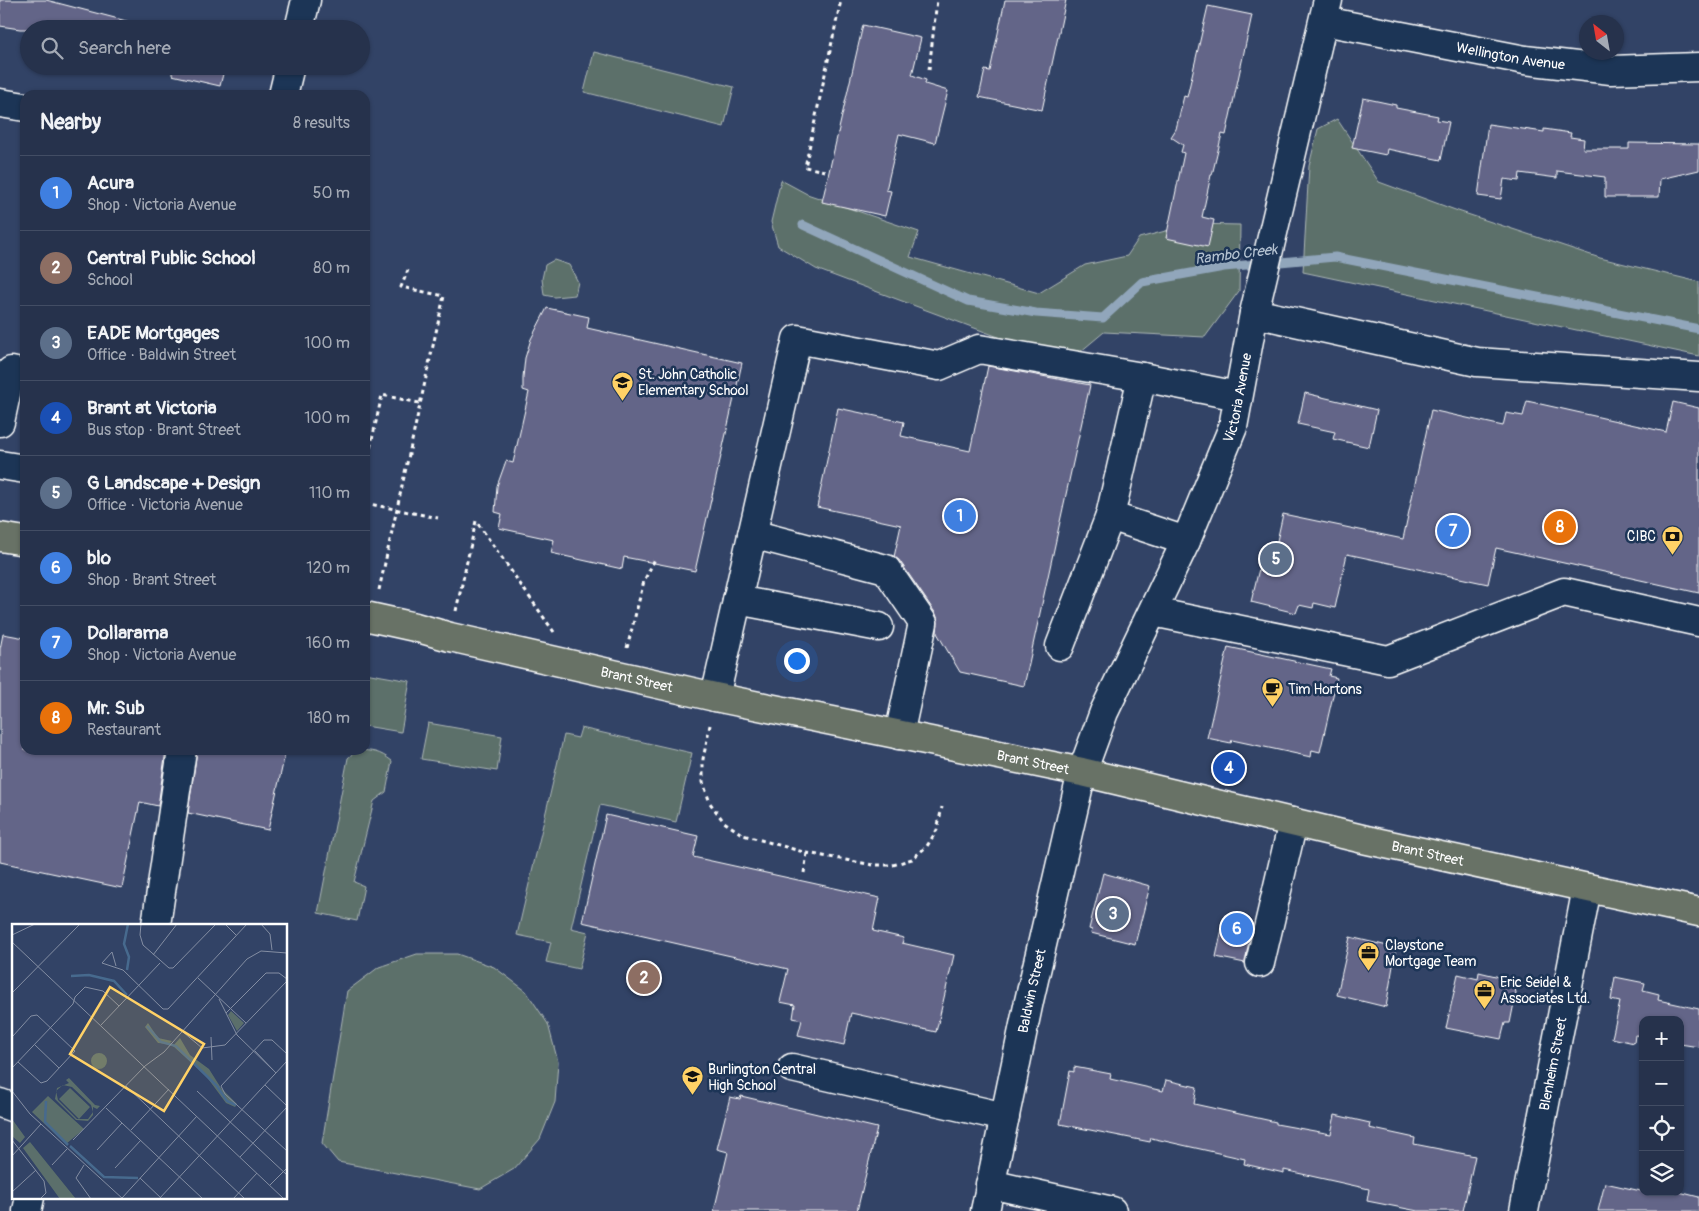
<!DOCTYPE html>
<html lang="en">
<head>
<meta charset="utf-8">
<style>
  :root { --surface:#26324c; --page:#2e3a53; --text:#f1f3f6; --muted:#a4aab5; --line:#424d64; --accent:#95b2f1 }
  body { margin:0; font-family:Pangolin,sans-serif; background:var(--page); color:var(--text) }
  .controls { position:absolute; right:15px; bottom:15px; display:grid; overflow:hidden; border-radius:10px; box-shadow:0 1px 4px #0004 }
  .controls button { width:45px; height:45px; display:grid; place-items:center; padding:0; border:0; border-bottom:1px solid var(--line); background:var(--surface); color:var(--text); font:25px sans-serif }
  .compass { position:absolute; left:1579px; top:15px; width:45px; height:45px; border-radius:50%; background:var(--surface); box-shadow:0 1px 4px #0004; rotate:329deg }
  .you { position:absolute; left:796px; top:660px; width:18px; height:18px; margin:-12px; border:4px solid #fff; border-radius:50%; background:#1a73e8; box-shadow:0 0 0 8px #1a73e833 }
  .badge { display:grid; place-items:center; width:32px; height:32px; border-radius:50%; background:var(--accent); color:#fff; font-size:16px; font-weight:700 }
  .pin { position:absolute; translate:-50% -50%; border:2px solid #fff; box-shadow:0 1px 5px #0006 }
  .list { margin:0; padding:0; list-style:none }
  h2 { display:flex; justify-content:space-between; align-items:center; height:65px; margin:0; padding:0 20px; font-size:21px }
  h2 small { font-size:16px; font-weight:400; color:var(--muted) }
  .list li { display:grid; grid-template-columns:32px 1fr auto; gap:15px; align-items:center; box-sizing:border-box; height:75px; padding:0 20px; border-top:1px solid var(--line) }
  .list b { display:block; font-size:19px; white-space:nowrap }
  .list p { margin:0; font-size:16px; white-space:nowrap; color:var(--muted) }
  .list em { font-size:16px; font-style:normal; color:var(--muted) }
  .icon { flex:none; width:28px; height:28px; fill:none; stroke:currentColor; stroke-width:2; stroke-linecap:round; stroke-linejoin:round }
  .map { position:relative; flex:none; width:1699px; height:1211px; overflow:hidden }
  .search { position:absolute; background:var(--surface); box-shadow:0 1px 4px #0004; left:20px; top:20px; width:350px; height:55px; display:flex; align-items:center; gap:12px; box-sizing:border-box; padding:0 18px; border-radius:28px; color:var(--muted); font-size:19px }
  .panel { position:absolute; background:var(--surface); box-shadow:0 1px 4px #0004; left:20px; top:90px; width:350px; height:665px; border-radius:15px }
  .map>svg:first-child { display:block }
  .green { fill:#5b6f6b; stroke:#adb7b5 }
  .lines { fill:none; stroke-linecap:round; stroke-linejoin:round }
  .stream { stroke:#91a6bb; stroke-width:9 }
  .building { fill:#646588; stroke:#fff }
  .minor-casing { stroke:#fff; stroke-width:31 }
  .major-casing { stroke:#fff; stroke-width:31 }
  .path { stroke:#fff; stroke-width:3; stroke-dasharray:4 4; stroke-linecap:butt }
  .minor { stroke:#1d3557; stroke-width:28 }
  .major { stroke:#687266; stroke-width:28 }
  .labels { text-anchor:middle; stroke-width:5; stroke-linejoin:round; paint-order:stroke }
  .street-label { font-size:14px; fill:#fff; stroke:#1d3557 }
  .poi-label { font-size:14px; fill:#fff; stroke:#1d3557; text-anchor:start }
  .water-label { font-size:15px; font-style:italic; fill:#b5c3d2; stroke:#1d3557 }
  .inset-river { fill:none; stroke:#476a8e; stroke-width:2.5 }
  .inset-road { fill:none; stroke:#848ea3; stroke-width:1 }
  .view { fill:#ffd166; fill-opacity:0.15; stroke:#ffd166; stroke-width:2.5 }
  .inset-edge { fill:none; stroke:#fff; stroke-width:2.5 }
</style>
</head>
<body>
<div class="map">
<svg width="1699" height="1211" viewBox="0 0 1699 1211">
  <rect width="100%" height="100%" fill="#324366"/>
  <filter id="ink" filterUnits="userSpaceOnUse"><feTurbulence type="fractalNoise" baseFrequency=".02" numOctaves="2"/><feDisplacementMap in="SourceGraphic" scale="10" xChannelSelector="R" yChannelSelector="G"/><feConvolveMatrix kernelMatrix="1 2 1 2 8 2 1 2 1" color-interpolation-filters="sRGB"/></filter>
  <g filter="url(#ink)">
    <path class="green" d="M594 52 734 87 724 127 584 92Z
      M1337 119 1379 182 1458 211 1600 258 1699 282V356L1303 272 1309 166 1318 129Z
      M781 180 807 194 919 232 910 257 1039 293 1085 265 1127 256 1139 238 1192 224 1240 225 1239 291 1205 337 1104 332 1074 357 1004 339 816 269 778 246 771 222Z
      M554 260 569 265 578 282 575 295 554 297 544 295 542 279 545 265Z
      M365 673 410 681 401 732 365 726Z
      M428 723 502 736 497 771 421 759Z
      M581 728 692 753 676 822 600 805 571 928 588 932 579 969 546 962 551 942 517 935 564 735 578 738Z
      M357 750C373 751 379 751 392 761L386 792 374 801 354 882 364 886 357 921 318 913 348 758Z
      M417 954H457L494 967 526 991 548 1024 558 1062 555 1102 540 1139 514 1169 480 1189 338 1162 322 1143 347 991 379 967Z"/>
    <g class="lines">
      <path class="stream" d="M803 225 968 301 1036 313 1103 318 1142 282 1224 267 1335 257 1699 329"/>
    </g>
    <path class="building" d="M0 0H46L157 29 158 26 170 29H20L0 26Z
      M1005 0H1066L1042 110 979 97 985 70 990 71Z
      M1208 6 1252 15 1226 135 1222 134 1212 175H1211L1202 217 1214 220 1208 247 1166 238 1184 153 1181 152 1183 145 1171 137 1176 129 1184 96 1187 97Z
      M863 25 921 38 912 75 926 80 925 84 948 91 935 143 899 134 886 190 891 191 885 216 822 202Z
      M156 66H225L220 86 172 75V70Z
      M1363 98 1396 105V108L1438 116 1437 120 1449 122 1441 160 1387 149 1386 155 1352 148Z
      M1488 124 1544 132V129L1571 133 1570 137 1584 139 1583 149H1629V143L1699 144V170L1660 179 1659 197H1605V177L1557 171V178L1520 173 1519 181 1504 179 1501 199 1478 196Z
      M547 308 589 317 587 328 742 363 695 571 624 557 622 569 551 553 554 540 499 528 502 514 495 512 497 486 506 461 513 463 529 392 523 390V377L525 358 531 339Z
      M988 366 1090 385 1024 686 960 672 937 633 938 620 936 614 899 560 894 557 901 525 817 507 838 408 904 422 901 436 970 451Z
      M1305 393 1377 410 1369 447 1333 439 1335 432 1298 424Z
      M1527 401 1666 432 1673 402 1699 408V593L1496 548 1488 584 1347 554 1335 608 1314 603 1313 608 1299 605 1296 613 1251 602 1264 548 1275 550 1283 514 1403 539 1431 410 1503 426 1506 413 1523 416Z
      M3 634 25 638V750H166L158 806 140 802 122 888 0 862V649Z
      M1228 647 1331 669 1329 676 1337 678 1320 752 1312 750 1311 757 1232 740 1231 743 1207 738Z
      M197 750H286L268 830 188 813Z
      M606 815 698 836 693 857 880 898 873 931 904 938 902 943 954 955 936 1032 851 1013 844 1045 798 1035 802 1020 793 1018 795 1005 780 1002 788 969 582 922Z
      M1103 873 1150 886 1135 944 1091 933 1092 930 1089 929Z
      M1225 915 1248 920 1245 934 1250 935 1245 963 1216 957Z
      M1350 937 1396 948 1386 1007 1337 995Z
      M1479 972 1508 979 1514 984 1516 993 1510 1023H1505L1501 1039 1446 1028 1458 974 1478 979Z
      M1615 977 1645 983 1643 990 1659 994 1658 1000 1699 1009V1047L1680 1044V1020H1643V1036L1635 1035 1634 1043 1612 1038 1620 1002 1611 1000Z
      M1074 1067 1111 1074 1110 1079 1163 1091 1166 1080 1197 1087 1194 1104 1276 1122V1124L1331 1134 1335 1115 1370 1123 1369 1128 1415 1138 1414 1144 1475 1156 1463 1211H1418L1367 1201 1369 1189 1284 1170V1173L1244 1164 1245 1159 1151 1138 1150 1142 1060 1124 1070 1071 1074 1072Z
      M741 1096 877 1128 857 1211H714L728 1152 717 1149 730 1097 740 1099Z
      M1605 1183 1641 1191 1642 1184 1643 1192H1679L1699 1197V1211H1598Z"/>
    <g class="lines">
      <defs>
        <g id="minor">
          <path id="s1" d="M1324 21 1525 60 1611 70 1699 67"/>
          <path d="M299 29 306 0"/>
          <path d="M283 95 290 66"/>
          <path d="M0 103 25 107"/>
          <path d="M1254 313 1477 362 1699 377"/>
          <path d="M0 422 11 371 25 374"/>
          <path d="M0 465 25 469"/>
          <path d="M1110 516 1186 541"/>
          <path d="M752 534 886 569 923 623 899 735"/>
          <path d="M737 600 879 627"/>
          <path d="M1153 612 1388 660 1564 592 1699 622"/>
          <path d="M1060 646 1110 516 1142 377"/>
          <path d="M715 697 797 339 939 366 979 349 1142 377 1238 396"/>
          <path d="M156 925 182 750"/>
          <path d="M1260 963 1293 822"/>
          <path d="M792 1068 1005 1117"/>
          <path d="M0 1103 14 1108"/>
          <path d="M990 1184 1112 1211"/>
          <path d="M27 1211 30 1197"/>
          <path id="s2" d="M985 1211 1029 1001 1082 772 1104 712 1186 541 1233 427 1254 313 1328 0"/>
          <path id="s3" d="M1524 1211 1587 888"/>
        </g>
        <g id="major">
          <path d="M0 537 25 541"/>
          <path id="s4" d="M365 616 415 627 450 637 715 697 1082 772 1367 840 1699 912"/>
        </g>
      </defs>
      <use href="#minor" class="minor-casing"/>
      <use href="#major" class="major-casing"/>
      <path class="path" d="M929 70 937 0
        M825 171 805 167 841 0
        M365 471 382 395 419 403
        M365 503 438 518
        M379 590 444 296 401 287 408 270
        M456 611 476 521 554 632
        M627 648 644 581 655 559
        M710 725 703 759V782L710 803 724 822 743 835 807 853 873 865H893L912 859 927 846 937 830 942 807
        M804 873 807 853"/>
      <use href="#minor" class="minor"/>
      <use href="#major" class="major"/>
    </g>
  </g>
  <defs>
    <symbol id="school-pin" viewBox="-11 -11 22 30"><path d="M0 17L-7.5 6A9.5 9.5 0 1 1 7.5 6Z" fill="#ffd166" stroke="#1d3557"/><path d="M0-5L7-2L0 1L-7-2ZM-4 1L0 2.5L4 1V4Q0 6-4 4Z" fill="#111"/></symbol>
    <symbol id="bank-pin" viewBox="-11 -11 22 30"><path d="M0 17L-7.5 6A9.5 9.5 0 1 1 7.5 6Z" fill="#ffd166" stroke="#1d3557"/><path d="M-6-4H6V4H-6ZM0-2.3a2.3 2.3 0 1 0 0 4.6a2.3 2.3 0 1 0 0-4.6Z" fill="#111"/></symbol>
    <symbol id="cafe-pin" viewBox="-11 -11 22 30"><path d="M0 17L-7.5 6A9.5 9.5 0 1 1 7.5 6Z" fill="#ffd166" stroke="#1d3557"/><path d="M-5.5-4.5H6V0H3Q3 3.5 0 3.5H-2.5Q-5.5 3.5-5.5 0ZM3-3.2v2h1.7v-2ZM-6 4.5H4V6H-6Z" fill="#111"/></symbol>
    <symbol id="office-pin" viewBox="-11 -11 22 30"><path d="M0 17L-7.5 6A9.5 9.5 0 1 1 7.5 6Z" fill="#ffd166" stroke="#1d3557"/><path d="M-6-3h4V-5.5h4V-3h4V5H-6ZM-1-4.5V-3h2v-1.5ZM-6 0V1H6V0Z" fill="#111"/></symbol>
  </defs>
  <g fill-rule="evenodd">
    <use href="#school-pin" x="610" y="370" width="25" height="34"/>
    <use href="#bank-pin" x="1660" y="524" width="25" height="34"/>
    <use href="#cafe-pin" x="1260" y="676" width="25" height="34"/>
    <use href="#office-pin" x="1356" y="940" width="25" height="34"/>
    <use href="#office-pin" x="1472" y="978" width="25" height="34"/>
    <use href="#school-pin" x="680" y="1064" width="25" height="34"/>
  </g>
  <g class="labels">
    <g class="street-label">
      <text dy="5" stroke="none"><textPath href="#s1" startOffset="190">Wellington Avenue</textPath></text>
      <text dy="5" stroke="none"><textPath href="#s2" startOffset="856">Victoria Avenue</textPath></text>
      <text dy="5" stroke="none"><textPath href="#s4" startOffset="279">Brant Street</textPath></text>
      <text dy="5" stroke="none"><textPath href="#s4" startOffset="684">Brant Street</textPath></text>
      <text dy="5" stroke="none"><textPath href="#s4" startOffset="1089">Brant Street</textPath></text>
      <text dy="5" stroke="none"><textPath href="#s2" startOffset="225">Baldwin Street</textPath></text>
      <text dy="5" stroke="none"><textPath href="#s3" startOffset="150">Blenheim Street</textPath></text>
    </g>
    <g class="poi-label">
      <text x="638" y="379">St. John Catholic<tspan x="638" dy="16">Elementary School</tspan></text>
      <text x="1656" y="541" text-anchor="end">CIBC</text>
      <text x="1288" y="694">Tim Hortons</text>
      <text x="1385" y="950">Claystone<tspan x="1385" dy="16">Mortgage Team</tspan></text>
      <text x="1500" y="987">Eric Seidel &amp;<tspan x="1500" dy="16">Associates Ltd.</tspan></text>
      <text x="708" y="1074">Burlington Central<tspan x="708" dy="16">High School</tspan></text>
    </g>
    <g class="water-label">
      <text transform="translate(1236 254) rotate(-7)" y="5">Rambo Creek</text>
    </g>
  </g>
  <g transform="translate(12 924)">
    <rect width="275" height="275" fill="#324366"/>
    <path d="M219 87 232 99 225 107 216 91ZM136 99 146 114 160 117 157 120 146 119 133 103ZM168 114 178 131 197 145 209 164 225 180 223 183 214 179 194 152 161 122ZM79 137a8 8 0 1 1 16 0a8 8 0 1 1-16 0ZM57 154 83 181 88 182 85 185 81 183V191L76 197 64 196 43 175 45 164 57 159 54 156ZM51 161 60 163 79 181 81 188 76 195H65L46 176 44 167ZM58 164 78 183 67 195 47 175ZM36 172 72 205 54 220 20 188ZM0 195 13 213 8 219 0 212ZM18 218 64 275H48L11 224Z" fill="#5b6f6b" fill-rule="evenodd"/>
    <path class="inset-river" d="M115 46 117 33 112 20 116 0M59 52 77 51 102 57 115 71M135 102 149 118 164 122 205 162 215 177 224 181M34 177 33 198 56 221M58 222 92 253 126 254"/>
    <path class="inset-road" d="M129 0 128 11 131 21 157 44H161L204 0M213 0 224 11M249 0 258 10 260 26M0 11 23 0M0 18 272 275M141 31 165 0M104 42 100 28 90 39 111 46 151 85H156L235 0M186 54 234 99M0 69 68 0M207 75 225 111 261 146M214 89 254 49H267L275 55M89 101 148 39M171 108 190 124 213 121 275 57M1 112 19 92 25 91 63 127 35 157 29 159 6 138M199 113 200 136M23 121 47 144M243 127 264 149M275 130 260 116H252L209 162 213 170 275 227M0 144 61 80 63 73 73 63 91 67 107 82M253 161 275 182M114 162 233 275M0 167 18 190 111 275M185 167 275 251M94 184 191 275M119 206 157 165M0 216 32 257 34 269 28 275M61 216 133 142 152 128 235 35 249 27 275 29M85 226 110 199M0 232 29 200M228 233 275 183M40 241 55 225M72 241 64 254 79 275M103 244 129 216M128 254 150 275M258 261 275 244M0 268 24 246M110 274 185 192M147 275 275 137M221 275 245 249"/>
    <path class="view" d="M98 63 192 120 152 187 58 130Z"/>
    <rect width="275" height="275" class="inset-edge"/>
  </g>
</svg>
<div class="controls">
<button>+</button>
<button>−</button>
<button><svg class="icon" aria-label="locate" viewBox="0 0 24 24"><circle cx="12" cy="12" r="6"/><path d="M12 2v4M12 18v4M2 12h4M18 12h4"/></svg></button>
<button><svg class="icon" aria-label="layers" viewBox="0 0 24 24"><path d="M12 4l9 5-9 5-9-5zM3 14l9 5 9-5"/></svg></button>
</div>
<svg class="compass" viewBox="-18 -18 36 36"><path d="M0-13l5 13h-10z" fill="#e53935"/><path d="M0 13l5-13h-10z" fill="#a4aab5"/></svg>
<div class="you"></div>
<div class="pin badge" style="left:960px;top:516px;background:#3f7fe0">1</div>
<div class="pin badge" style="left:644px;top:978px;background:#8d6e63">2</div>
<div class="pin badge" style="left:1113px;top:914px;background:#5c6f8a">3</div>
<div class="pin badge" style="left:1229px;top:768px;background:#1a4fb4">4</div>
<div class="pin badge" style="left:1276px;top:559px;background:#5c6f8a">5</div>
<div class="pin badge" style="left:1237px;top:929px;background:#3f7fe0">6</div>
<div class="pin badge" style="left:1453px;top:531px;background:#3f7fe0">7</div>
<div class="pin badge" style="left:1560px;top:527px;background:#e8710a">8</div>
<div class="search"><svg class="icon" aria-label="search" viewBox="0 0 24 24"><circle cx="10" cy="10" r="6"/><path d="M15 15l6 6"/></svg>Search here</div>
<section class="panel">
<h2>Nearby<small>8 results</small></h2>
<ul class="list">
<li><span class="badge" style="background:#3f7fe0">1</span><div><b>Acura</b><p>Shop · Victoria Avenue</p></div><em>50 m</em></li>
<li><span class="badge" style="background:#8d6e63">2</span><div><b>Central Public School</b><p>School</p></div><em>80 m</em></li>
<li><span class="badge" style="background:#5c6f8a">3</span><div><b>EADE Mortgages</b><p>Office · Baldwin Street</p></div><em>100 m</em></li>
<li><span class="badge" style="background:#1a4fb4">4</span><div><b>Brant at Victoria</b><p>Bus stop · Brant Street</p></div><em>100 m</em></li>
<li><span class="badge" style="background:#5c6f8a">5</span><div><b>G Landscape + Design</b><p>Office · Victoria Avenue</p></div><em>110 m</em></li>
<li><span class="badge" style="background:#3f7fe0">6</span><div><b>blo</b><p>Shop · Brant Street</p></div><em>120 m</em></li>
<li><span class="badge" style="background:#3f7fe0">7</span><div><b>Dollarama</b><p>Shop · Victoria Avenue</p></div><em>160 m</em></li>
<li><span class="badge" style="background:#e8710a">8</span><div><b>Mr. Sub</b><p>Restaurant</p></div><em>180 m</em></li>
</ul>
</section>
</div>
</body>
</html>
